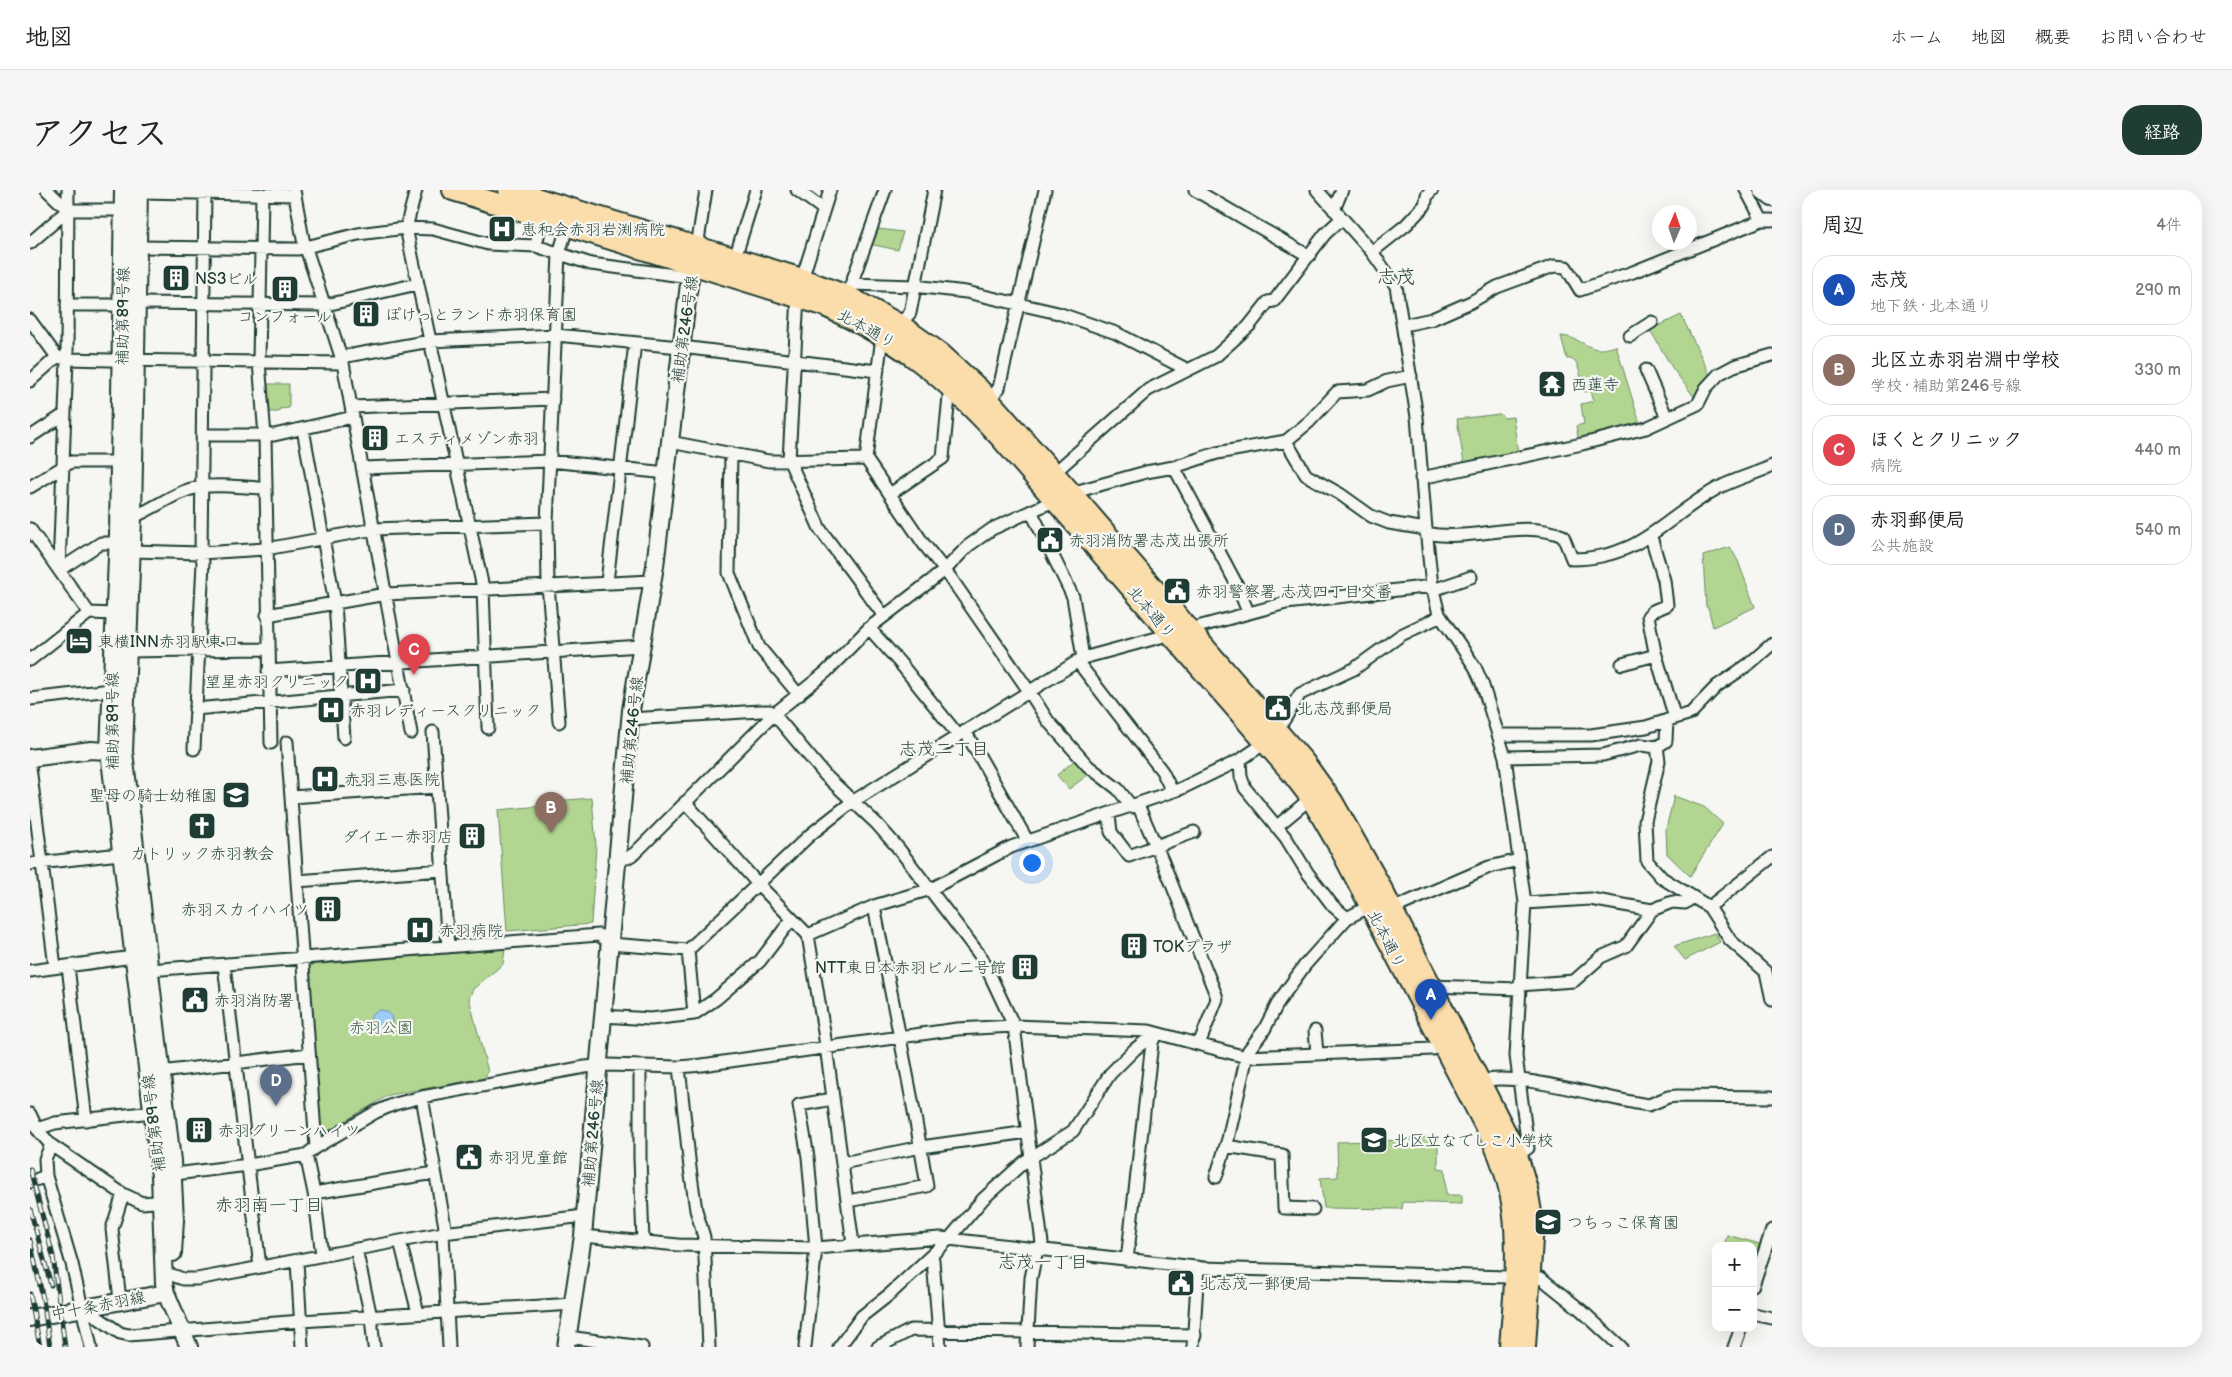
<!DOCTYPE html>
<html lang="ja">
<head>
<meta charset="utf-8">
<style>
  :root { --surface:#fff; --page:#f6f6f6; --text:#222; --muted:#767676; --line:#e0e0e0; --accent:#1f3d34 }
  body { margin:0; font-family:"Balsamiq Sans","Klee One",sans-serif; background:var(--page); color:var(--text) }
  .controls { position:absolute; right:15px; bottom:15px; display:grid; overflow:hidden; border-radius:10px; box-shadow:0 5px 20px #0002 }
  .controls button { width:45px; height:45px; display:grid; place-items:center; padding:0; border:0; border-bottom:1px solid var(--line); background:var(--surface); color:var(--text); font:25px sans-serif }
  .compass { position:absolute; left:1622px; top:15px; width:45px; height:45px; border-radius:50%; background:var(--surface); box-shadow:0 5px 20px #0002; rotate:2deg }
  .you { position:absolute; left:1001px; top:672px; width:18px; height:18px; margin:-12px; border:4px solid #fff; border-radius:50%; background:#1a73e8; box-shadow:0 0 0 8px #1a73e833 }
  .badge { display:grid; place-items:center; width:32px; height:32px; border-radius:50%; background:var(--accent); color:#fff; font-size:16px; font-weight:700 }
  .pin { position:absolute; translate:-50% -41px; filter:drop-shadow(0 1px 2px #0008) }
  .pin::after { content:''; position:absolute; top:26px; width:18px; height:15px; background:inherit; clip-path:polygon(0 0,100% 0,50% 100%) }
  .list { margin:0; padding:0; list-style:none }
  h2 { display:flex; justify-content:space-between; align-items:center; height:65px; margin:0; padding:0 20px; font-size:21px }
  h2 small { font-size:16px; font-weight:400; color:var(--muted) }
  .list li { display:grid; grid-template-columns:32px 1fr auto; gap:15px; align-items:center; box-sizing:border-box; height:70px; margin:0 10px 10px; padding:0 10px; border:1px solid var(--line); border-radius:20px }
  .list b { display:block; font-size:19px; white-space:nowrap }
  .list p { margin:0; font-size:16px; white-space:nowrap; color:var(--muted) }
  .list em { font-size:16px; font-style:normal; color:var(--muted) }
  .map { position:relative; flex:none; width:1742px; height:1157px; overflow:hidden; border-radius:20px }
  header { display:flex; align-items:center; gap:30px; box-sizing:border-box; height:70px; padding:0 25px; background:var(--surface); border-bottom:1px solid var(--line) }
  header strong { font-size:24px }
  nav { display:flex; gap:28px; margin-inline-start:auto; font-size:18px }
  .intro { display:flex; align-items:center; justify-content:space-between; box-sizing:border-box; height:120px; padding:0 30px }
  h1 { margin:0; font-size:35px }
  .button { padding:12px 22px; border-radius:20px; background:var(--accent); color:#fff; font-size:18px; font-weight:700 }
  main { display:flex; gap:30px; padding:0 30px }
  aside { flex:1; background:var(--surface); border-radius:20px; box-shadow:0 5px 20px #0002 }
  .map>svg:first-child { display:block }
  .green { fill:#b2d691; stroke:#688a62 }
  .water { fill:#9dcbf8; stroke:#6b92aa }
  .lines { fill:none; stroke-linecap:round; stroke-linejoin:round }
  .street-casing { stroke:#1f3d34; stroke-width:15 }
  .secondary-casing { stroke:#1f3d34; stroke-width:20 }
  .highway-casing { stroke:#1f3d34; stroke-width:24 }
  .street { stroke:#f6f6f2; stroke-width:11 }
  .secondary { stroke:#f6f6f2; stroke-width:16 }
  .highway { stroke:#faddab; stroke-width:20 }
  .rail-casing { stroke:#1f3d34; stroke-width:5 }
  .rail { stroke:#f6f6f2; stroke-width:3; stroke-dasharray:9; stroke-linecap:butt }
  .labels { text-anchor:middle; stroke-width:4.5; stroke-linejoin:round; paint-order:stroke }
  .poi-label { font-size:16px; fill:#1f3d34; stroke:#f6f6f2; text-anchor:start }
  .street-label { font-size:16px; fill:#1f3d34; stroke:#f6f6f2 }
  .park-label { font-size:16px; fill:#3c5c47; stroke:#f6f6f2 }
  .neighbourhood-label { font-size:18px; fill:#1f3d34; stroke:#f6f6f2 }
  .quarter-label { font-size:19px; fill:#1f3d34; stroke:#f6f6f2 }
</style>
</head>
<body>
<header>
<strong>地図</strong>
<nav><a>ホーム</a><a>地図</a><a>概要</a><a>お問い合わせ</a></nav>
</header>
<div class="intro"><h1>アクセス</h1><a class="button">経路</a></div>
<main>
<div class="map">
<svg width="1742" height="1157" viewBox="0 0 1742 1157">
  <rect width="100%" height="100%" fill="#f6f6f2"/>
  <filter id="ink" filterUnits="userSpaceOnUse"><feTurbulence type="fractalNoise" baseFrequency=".02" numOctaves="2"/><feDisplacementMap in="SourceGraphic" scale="10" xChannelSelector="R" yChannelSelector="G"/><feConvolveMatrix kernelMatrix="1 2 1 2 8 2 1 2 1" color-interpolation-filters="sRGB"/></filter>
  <g filter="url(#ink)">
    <path class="green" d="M848 39 873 42 868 60 839 54 844 40Z
      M1651 125 1680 185 1665 208 1643 179 1620 140Z
      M1531 146C1556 148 1557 166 1586 156L1611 237 1549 252 1546 236 1554 234 1551 214 1564 211 1561 201 1555 202 1547 173 1541 169H1537Z
      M238 194H259V218L249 219V222H239Z
      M1470 224 1474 228 1483 227 1488 263 1434 273 1427 229Z
      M1700 357 1708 371 1725 417 1683 437 1678 417H1676L1673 366Z
      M1046 569 1059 584 1039 599 1027 585Z
      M1644 606 1674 617 1693 634 1660 686 1637 664 1636 639Z
      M562 608 566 656 561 734 477 741 468 620 511 616V612Z
      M1685 743 1690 752 1655 770 1644 756Z
      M475 759 473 774 443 799 439 808 458 882 454 888 359 905 296 942 289 939 278 777 280 775Z
      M1408 947V978L1415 979 1416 1005H1432V1014L1373 1012 1372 1019 1294 1018 1290 988 1308 987 1307 952 1380 950V948Z
      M1697 1045 1730 1054 1727 1065 1723 1064V1056H1694Z"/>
    <path class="water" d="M340 831a11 11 0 1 1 22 0a11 11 0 1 1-22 0Z"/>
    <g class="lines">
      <defs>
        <path id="street" d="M17 0 38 20
          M264 0 273 49 313 173 381 543
          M386 0 376 38 453 398 458 538
          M767 0 793 19
          M904 0 880 123 851 155 836 269 893 353 920 387 999 501 1018 531 1058 576 1088 599 1102 617
          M1165 0 1279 66
          M1287 0 1342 62 1366 96 1387 227 1396 339 1402 396 1409 424 1445 477 1452 493 1475 567 1495 713 1486 866 1498 958 1487 965
          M1716 0 1732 30H1742
          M109 2 265 5
          M232 4 229 172 235 246 241 553
          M1304 20 1312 0
          M0 53 38 20H93
          M506 56 512 26
          M108 57 268 59 328 44 376 38 403 39 458 54 506 56 561 74 660 87
          M667 57 676 0
          M1342 62 1376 35 1395 15 1397 5 1402 0
          M705 68 726 0
          M772 89 800 0
          M822 94 884 96 936 102 1028 123 1086 143 1156 179
          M819 100 855 0
          M768 106 759 270 790 339 854 426
          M107 113 296 115 387 94
          M37 115H92
          M0 130 27 167
          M1374 135 1402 129 1441 112 1467 97 1524 76 1536 77 1550 100 1603 82 1732 30
          M1600 146 1622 132
          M311 167 400 151 526 145 660 158 847 181
          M1616 180 1637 228
          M0 191 27 167 37 169 80 170 313 173
          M959 210 969 198 1015 0
          M322 217 523 209
          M273 239 305 413 314 548
          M172 245H244L323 227
          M0 247 35 224
          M1256 251 1279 232 1307 202 1338 200 1357 191 1381 186
          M640 252 739 271 836 269
          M701 263 699 383 729 457 769 505
          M1144 277 1207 395 1218 422
          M333 278 520 271 637 283
          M1024 283 1118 200 1186 166 1219 136 1238 112 1244 111 1295 44 1311 29
          M1391 288 1552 254 1616 238 1668 214 1676 198 1689 184 1704 176 1742 165
          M0 297 41 272H90
          M860 304 913 268 919 206 926 200
          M1001 321 1043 407 1053 468
          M103 327C126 318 145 301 170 297 190 293 215 298 235 298
          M0 339 59 423
          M1396 343C1442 353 1489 328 1533 346L1542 369C1611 369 1634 328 1688 298 1705 289 1725 284 1742 276
          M1621 347 1634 390 1637 415 1623 421 1618 426 1625 462 1645 528
          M102 361 171 363 236 359 344 339 517 333
          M29 380 37 169 38 0
          M29 380 71 353H88
          M577 392 605 153
          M1403 400 1441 387
          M237 425 356 404 622 391
          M839 438 870 473 928 545
          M97 461 238 459
          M0 470 59 423 85 424
          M1047 471 1132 581 1142 601
          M1592 474 1626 465
          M238 481 611 456
          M0 509 81 500
          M165 519 374 500
          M600 529 730 521H740L744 524 796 482 839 438 915 380 938 356 962 339 1041 303 1116 282 1144 277 1187 263 1256 251 1276 285 1310 304 1341 326 1359 333 1396 339
          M529 532 518 395 517 333 529 64 538 34
          M935 541 997 650
          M1247 541 1270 504 1324 479 1371 445 1409 427
          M403 542 418 757
          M1470 545H1561L1616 537 1661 523 1687 496 1719 474 1742 454
          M257 552 286 957
          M1627 557 1636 551 1637 530
          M164 559 173 372 171 363 175 0
          M1475 567 1573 565 1611 555 1627 557 1629 571 1615 631 1617 671 1632 688 1679 717 1700 750 1736 782 1742 810
          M1210 570 1211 587 1215 598 1256 648 1277 682 1303 716 1317 728
          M0 577 25 777
          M261 607 407 597
          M655 612 728 694 778 745 794 842 823 1054
          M1108 615 1133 672 1186 805 1187 809 1169 854
          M1079 625 1081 642 1099 666 1164 642
          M1246 637 1281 608
          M588 667 597 668 605 663 744 524 795 585 847 634 869 659 952 768 984 836 1012 1053 1006 1064 1001 1088 997 1157
          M0 674 90 664
          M267 691 412 680
          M1495 713 1560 709 1622 720 1642 712 1655 713 1663 707
          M1679 717 1742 667
          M1362 719 1459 677 1489 670
          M778 745 844 716 901 699 981 657 1150 599 1210 570 1235 553
          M658 760 664 824
          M194 775 230 1077
          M38 776 56 930
          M0 781 103 767 119 780 569 745 580 754 658 760 781 644 822 612 1053 468 1256 413 1402 396
          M1489 795 1544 791 1571 767 1596 756 1622 720
          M1400 796 1489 799
          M573 826 621 829 664 824 686 809 730 771 762 729
          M1285 841 1287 863
          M610 876V968L613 1051
          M649 877 660 978 666 1020 674 1047 679 1157
          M131 882 279 864
          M1446 893C1482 878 1576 910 1619 915L1638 907 1647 906 1742 907
          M392 907 415 1037 413 1043 419 1157
          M0 924 7 939 21 955 93 1004 112 1013 136 1011
          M7 939 25 933 122 922
          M21 955 15 969 16 986 42 1074 61 1157
          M1196 956 1252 965 1254 1018 1283 1019
          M276 965 284 1003
          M812 973 891 957 998 942
          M137 985 218 975 276 965 286 957 346 922 365 914 392 907 555 877 577 875 649 877 672 875 927 839 984 836 1119 841 1216 867 1403 859 1416 853
          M1186 987 1198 949 1218 861 1234 840 1249 811 1275 775 1317 728 1344 714
          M0 992 16 986
          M818 1011 897 996C882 902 862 809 844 716
          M553 1046 648 1055 786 1058 910 1048 1174 1078 1511 1088 1551 1120 1591 1157
          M370 1051 388 1123
          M326 1059 341 1127 344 1157
          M292 1065 284 1003 404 983
          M900 1067 903 1070 910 1157
          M1097 1070 1122 853 1126 843
          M267 1071 272 1157
          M142 1085 153 1089H167L413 1043 554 1026
          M1723 1095 1742 1040
          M90 1110 82 1039 93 1004
          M53 1117 90 1143 99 1145 271 1131 543 1114
          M1723 1124 1742 1128
          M538 1147 612 1157
          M775 1157 786 1058 778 967 769 915 803 909
          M809 1157 832 1126 860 1104 919 1049 953 1009 994 972 1043 941 1080 884 1105 859 1126 843
          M848 1157 881 1140 1165 1145
          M1163 1157 1168 1077
          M1704 1157 1711 1138"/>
        <path id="secondary" d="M93 0 88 343 79 561 130 986 134 1093 136 1103 159 1157
          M109 0 103 327 94 562 142 971 145 1030 143 1063
          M1732 0 1742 8
          M0 568 61 560 89 562
          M0 1128 136 1103
          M536 1157 553 1046 601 520 625 376 659 94 665 64"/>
        <path id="highway" d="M423 0 793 115C871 151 913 185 970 247L1261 582 1281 608 1310 658 1459 943C1496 1015 1486 1080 1480 1157
          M479 0 772 89 817 106 870 135 911 164 948 198 1041 303 1274 572 1302 611 1349 694 1487 965 1497 999 1503 1034 1495 1157"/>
      </defs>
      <use href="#street" class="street-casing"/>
      <use href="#secondary" class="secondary-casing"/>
      <use href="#highway" class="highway-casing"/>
      <use href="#street" class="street"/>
      <use href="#secondary" class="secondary"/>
      <use href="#highway" class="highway"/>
      <defs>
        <path id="rail" d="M0 979 23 1066 35 1157
          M0 1019 21 1095
          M0 1050 13 1109 20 1157
          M0 1104 10 1157
          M0 1155V1157"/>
      </defs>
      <use href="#rail" class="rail-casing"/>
      <use href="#rail" class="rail"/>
    </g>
  </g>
  <defs>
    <symbol id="hospital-square" viewBox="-11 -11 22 22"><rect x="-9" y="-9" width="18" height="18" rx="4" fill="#1f3d34" stroke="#f6f6f2"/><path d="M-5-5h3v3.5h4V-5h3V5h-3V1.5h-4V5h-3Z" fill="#fff"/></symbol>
    <symbol id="building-square" viewBox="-11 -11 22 22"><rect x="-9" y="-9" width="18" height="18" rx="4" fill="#1f3d34" stroke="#f6f6f2"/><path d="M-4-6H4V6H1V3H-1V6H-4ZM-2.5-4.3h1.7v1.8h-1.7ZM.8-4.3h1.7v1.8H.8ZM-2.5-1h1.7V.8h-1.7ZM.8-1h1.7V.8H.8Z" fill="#fff"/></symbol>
    <symbol id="temple-square" viewBox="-11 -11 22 22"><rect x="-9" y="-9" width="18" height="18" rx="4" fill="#1f3d34" stroke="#f6f6f2"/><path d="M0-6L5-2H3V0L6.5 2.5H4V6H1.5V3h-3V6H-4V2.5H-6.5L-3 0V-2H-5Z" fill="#fff"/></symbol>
    <symbol id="civic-square" viewBox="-11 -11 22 22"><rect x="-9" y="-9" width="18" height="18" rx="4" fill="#1f3d34" stroke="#f6f6f2"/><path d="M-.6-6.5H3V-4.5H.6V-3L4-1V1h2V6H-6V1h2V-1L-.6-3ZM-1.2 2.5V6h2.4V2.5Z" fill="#fff"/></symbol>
    <symbol id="hotel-square" viewBox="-11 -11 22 22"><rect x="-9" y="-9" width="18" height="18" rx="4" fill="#1f3d34" stroke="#f6f6f2"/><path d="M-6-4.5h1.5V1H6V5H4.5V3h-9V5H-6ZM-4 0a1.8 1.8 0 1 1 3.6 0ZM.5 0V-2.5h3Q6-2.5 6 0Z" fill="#fff"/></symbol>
    <symbol id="school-square" viewBox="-11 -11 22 22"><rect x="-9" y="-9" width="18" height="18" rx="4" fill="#1f3d34" stroke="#f6f6f2"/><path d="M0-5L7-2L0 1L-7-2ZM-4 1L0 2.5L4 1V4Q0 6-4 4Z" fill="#fff"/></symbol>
    <symbol id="church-square" viewBox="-11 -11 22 22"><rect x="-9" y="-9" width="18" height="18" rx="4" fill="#1f3d34" stroke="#f6f6f2"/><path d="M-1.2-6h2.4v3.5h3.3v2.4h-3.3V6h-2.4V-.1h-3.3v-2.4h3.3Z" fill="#fff"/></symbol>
  </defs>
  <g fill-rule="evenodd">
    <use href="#hospital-square" x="456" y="23" width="32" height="32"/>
    <use href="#building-square" x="130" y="72" width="32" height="32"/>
    <use href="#building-square" x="239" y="83" width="32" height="32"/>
    <use href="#building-square" x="320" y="108" width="32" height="32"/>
    <use href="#temple-square" x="1506" y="178" width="32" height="32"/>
    <use href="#building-square" x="329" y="232" width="32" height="32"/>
    <use href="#civic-square" x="1004" y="334" width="32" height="32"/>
    <use href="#civic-square" x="1131" y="385" width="32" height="32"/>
    <use href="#hotel-square" x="33" y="435" width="32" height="32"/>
    <use href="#hospital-square" x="322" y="475" width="32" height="32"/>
    <use href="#civic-square" x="1232" y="502" width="32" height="32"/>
    <use href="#hospital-square" x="285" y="504" width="32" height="32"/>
    <use href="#hospital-square" x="279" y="573" width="32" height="32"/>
    <use href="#school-square" x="190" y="589" width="32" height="32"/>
    <use href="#church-square" x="156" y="620" width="32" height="32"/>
    <use href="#building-square" x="426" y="630" width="32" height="32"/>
    <use href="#building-square" x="282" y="703" width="32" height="32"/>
    <use href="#hospital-square" x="374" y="724" width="32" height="32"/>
    <use href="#building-square" x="1088" y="740" width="32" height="32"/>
    <use href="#building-square" x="979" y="761" width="32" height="32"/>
    <use href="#civic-square" x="149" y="794" width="32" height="32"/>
    <use href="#building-square" x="153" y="924" width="32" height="32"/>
    <use href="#school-square" x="1328" y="934" width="32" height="32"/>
    <use href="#civic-square" x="423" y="951" width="32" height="32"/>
    <use href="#school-square" x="1502" y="1016" width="32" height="32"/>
    <use href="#civic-square" x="1135" y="1077" width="32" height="32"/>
  </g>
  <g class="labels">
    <g class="poi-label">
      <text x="491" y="45">恵和会赤羽岩渕病院</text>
      <text x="165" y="94">NS3ビル</text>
      <text x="355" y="130">ぽけっとランド赤羽保育園</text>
      <text x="255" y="132" text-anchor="middle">コンフォール</text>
      <text x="1541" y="200">西蓮寺</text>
      <text x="364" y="254">エスティメゾン赤羽</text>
      <text x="1039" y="356">赤羽消防署志茂出張所</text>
      <text x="1166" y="407">赤羽警察署 志茂四丁目交番</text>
      <text x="68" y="457">東横INN赤羽駅東口</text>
      <text x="319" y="497" text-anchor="end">望星赤羽クリニック</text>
      <text x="1267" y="524">北志茂郵便局</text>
      <text x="320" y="526">赤羽レディースクリニック</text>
      <text x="314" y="595">赤羽三恵医院</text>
      <text x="187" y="611" text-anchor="end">聖母の騎士幼稚園</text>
      <text x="423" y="652" text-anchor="end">ダイエー赤羽店</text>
      <text x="172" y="669" text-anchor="middle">カトリック赤羽教会</text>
      <text x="279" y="725" text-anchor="end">赤羽スカイハイツ</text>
      <text x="409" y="746">赤羽病院</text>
      <text x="1123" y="762">TOKプラザ</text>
      <text x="976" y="783" text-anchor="end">NTT東日本赤羽ビル二号館</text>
      <text x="184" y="816">赤羽消防署</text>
      <text x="188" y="946">赤羽グリーンハイツ</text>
      <text x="1363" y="956">北区立なでしこ小学校</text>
      <text x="458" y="973">赤羽児童館</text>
      <text x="1537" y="1038">つちっこ保育園</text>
      <text x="1170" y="1099">北志茂一郵便局</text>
    </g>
    <g class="street-label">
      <text transform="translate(92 126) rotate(-89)" y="6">補助第89号線</text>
      <text transform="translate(837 138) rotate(29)" y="6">北本通り</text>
      <text transform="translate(654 139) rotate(-82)" y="6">補助第246号線</text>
      <text transform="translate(1122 422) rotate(50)" y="6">北本通り</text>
      <text transform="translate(82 531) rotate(-90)" y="6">補助第89号線</text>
      <text transform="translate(601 540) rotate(-84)" y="6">補助第246号線</text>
      <text transform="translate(1357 749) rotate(63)" y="6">北本通り</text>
      <text transform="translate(123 933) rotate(-97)" y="6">補助第89号線</text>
      <text transform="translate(562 943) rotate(-85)" y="6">補助第246号線</text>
      <text transform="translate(68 1115) rotate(-11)" y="6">中十条赤羽線</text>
    </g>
    <g class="park-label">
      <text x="351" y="843">赤羽公園</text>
    </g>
    <g class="neighbourhood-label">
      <text x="914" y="565">志茂二丁目</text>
      <text x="239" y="1021">赤羽南一丁目</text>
      <text x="1013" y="1078">志茂一丁目</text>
    </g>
    <g class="quarter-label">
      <text x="1366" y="93">志茂</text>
    </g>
  </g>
</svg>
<div class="controls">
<button>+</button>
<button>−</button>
</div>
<svg class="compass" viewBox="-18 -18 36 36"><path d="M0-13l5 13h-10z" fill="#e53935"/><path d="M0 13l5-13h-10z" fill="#767676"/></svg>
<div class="you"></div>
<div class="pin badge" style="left:1401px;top:830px;background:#1a4fb4">A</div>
<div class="pin badge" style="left:521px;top:643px;background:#8d6e63">B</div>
<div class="pin badge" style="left:384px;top:485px;background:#e0444e">C</div>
<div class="pin badge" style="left:246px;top:916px;background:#5c6f8a">D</div>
</div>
<aside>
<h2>周辺<small>4件</small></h2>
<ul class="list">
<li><span class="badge" style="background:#1a4fb4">A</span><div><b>志茂</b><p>地下鉄 · 北本通り</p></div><em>290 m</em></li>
<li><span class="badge" style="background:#8d6e63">B</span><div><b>北区立赤羽岩淵中学校</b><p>学校 · 補助第246号線</p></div><em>330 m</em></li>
<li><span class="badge" style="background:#e0444e">C</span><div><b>ほくとクリニック</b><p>病院</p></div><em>440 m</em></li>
<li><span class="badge" style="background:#5c6f8a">D</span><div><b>赤羽郵便局</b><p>公共施設</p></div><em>540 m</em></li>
</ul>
</aside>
</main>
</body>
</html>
